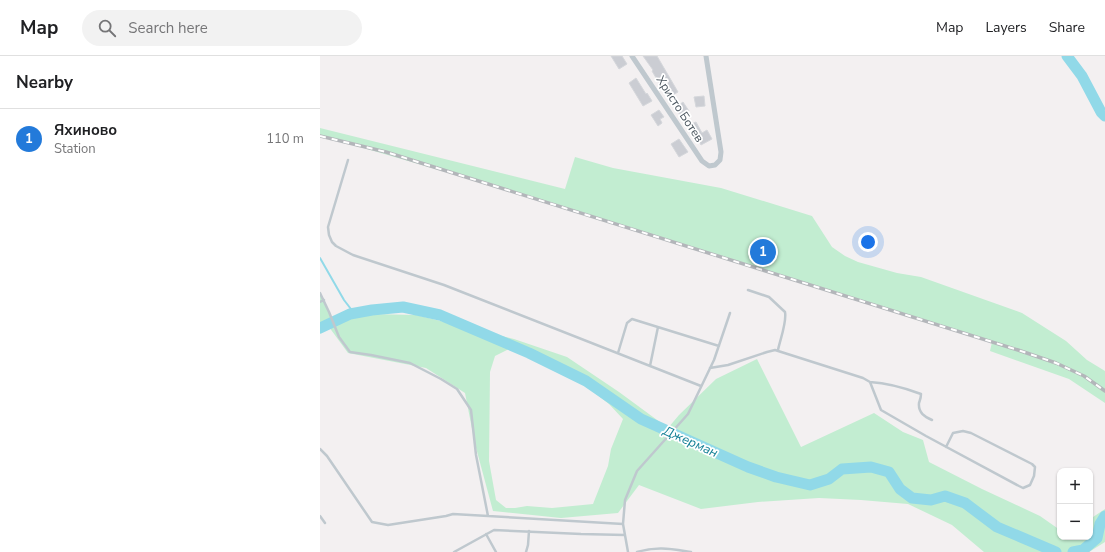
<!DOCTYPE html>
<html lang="en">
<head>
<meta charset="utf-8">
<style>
  :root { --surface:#fff; --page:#f2f2f2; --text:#202124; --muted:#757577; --line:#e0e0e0; --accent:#237ada }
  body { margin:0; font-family:"Nunito Sans",sans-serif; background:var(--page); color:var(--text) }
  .controls { position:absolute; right:12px; bottom:12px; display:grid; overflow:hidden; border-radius:8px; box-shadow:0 1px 3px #0004 }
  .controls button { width:36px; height:36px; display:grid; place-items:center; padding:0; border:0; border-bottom:1px solid var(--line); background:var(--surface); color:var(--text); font:20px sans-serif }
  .you { position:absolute; left:548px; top:186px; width:14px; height:14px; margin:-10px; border:3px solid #fff; border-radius:50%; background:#1a73e8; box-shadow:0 0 0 6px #1a73e833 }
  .badge { display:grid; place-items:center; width:26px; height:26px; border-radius:50%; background:var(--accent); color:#fff; font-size:13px; font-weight:700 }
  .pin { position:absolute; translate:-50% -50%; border:2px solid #fff; box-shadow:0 1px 4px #0006 }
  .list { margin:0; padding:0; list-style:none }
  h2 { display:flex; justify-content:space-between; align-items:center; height:52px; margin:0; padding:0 16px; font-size:17px }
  h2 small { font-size:13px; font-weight:400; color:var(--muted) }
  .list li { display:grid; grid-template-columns:26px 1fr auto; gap:12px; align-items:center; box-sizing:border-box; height:60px; padding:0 16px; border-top:1px solid var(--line) }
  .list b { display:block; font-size:15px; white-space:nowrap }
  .list p { margin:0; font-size:13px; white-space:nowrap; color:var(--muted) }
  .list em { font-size:13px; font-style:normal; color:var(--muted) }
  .icon { flex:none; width:22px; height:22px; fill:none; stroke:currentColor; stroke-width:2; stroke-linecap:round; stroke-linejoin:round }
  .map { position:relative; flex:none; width:785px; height:496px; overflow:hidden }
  header { display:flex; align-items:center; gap:24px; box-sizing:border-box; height:56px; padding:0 20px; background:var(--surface); border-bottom:1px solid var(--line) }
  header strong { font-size:19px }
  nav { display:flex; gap:22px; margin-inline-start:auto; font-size:14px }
  .search { width:280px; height:36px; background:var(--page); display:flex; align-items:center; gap:10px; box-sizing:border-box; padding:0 14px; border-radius:22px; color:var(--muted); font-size:15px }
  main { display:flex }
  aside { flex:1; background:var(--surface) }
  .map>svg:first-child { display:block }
  .green { fill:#c2edd1; fill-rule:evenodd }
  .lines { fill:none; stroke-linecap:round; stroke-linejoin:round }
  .stream { stroke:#91d9e8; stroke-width:2 }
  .river { stroke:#91d9e8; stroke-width:11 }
  .building { fill:#cbcdd3; stroke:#d5d7db }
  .lane { stroke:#bfc8ce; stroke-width:2.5 }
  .street { stroke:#bfc8ce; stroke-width:5 }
  .rail-casing { stroke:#b3b6ba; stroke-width:3.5 }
  .rail { stroke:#fff; stroke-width:2; stroke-dasharray:6; stroke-linecap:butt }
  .labels { text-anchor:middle; stroke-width:3.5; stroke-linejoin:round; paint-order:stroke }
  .street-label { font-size:12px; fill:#49545d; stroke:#fff }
  .water-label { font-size:13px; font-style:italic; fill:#148096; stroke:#fff }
</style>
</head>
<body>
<header>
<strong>Map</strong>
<div class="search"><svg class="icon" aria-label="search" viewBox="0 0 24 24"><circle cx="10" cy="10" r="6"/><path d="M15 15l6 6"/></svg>Search here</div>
<nav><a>Map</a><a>Layers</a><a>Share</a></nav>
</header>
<main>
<aside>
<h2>Nearby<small></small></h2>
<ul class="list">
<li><span class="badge">1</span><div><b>Яхиново</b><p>Station</p></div><em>110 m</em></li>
</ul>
</aside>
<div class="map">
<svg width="785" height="496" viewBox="0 0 785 496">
  <rect width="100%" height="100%" fill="#f3f0f1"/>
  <path class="green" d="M0 72 245 133 255 101 293 112 401 132 492 160 512 191 525 200 538 206 577 217 601 221 702 257 746 285 767 304 785 315V347L749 323 670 295 672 286 201 138 6 81 0 80Z
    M0 237 12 262 50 258 96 259 194 283 247 301 299 336 348 372 359 359 396 323 437 303 481 391 554 357 583 376 603 384 609 406 662 433 720 460 740 474V481H770V463L785 453V486L769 496H664L632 469 588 448 541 444 499 442 438 446 381 453 319 429 298 457 241 462 173 455 155 388 145 337 106 312 28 297 9 271 0 278ZM193 291 259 325 289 348 303 363 291 393 288 410 273 448 232 452 207 450 195 452H186L176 444 169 405 170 316 175 300Z"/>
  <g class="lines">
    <path class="stream" d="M0 202 24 244 34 257"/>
    <path class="river" d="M747 0 762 20 781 56 785 60
      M0 272 30 258 52 254 83 251 120 259 209 297 266 325 321 363 428 411 456 421 490 429 509 423 522 413 551 411 569 416 580 433 592 442 611 444 625 440 645 447 677 471 736 496
      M753 496 763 494 777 482 780 468 785 460"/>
  </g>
  <path class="building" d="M291 0H302L307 8 299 13Z
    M323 0H337L358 36 348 42 332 15 333 14Z
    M316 22 326 38 327 37 332 45 323 50 309 27Z
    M384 40 385 50 376 51 374 41Z
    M363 46 369 55 361 60 355 52Z
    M339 54 344 61 340 63 342 67 338 70 331 59Z
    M376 66 382 77 387 74 392 83 381 89 374 76H373L369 69Z
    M359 83 368 96 359 101 351 88Z
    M441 190 456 196 453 205 438 200Z"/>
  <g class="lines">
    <path class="lane" d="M28 104 8 171 9 179 12 186 16 190 33 199 124 229 381 330
      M428 234 449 241 465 256C467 266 460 284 458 294
      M0 237 9 256 19 281 30 296 51 299 90 307 121 323 137 333 151 354 156 399 168 460
      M0 246 4 244
      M298 297 307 267 312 263 399 290
      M330 310 338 271
      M390 312 408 309 447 296 455 294 543 322 550 326 561 354 606 380 699 430 703 432 710 429 714 420 715 411 712 408 651 377 643 375 633 377 626 391
      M550 326C567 327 585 332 601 338 601 342 600 344 599 347 598 357 605 361 612 364
      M0 393 7 400 52 466 68 469 126 460 133 458 303 468
      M0 460 5 467
      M166 478 176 496
      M134 496 174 474 261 478 305 479
      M206 496 208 489 209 475
      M308 496 303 468 305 444 317 415 368 358 394 304 410 257
      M317 496C337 490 351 493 371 496"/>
    <path class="street" d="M312 0 382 105 389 110 395 109 400 104 401 96 386 0"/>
    <defs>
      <path id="rail" d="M0 80 66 96 698 294 736 307 764 320 785 335"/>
    </defs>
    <use href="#rail" class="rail-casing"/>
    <use href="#rail" class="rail"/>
  </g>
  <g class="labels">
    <g class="street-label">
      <text transform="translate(360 53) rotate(57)" y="4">Христо Ботев</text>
    </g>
    <g class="water-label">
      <text transform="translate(371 385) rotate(24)" y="5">Джерман</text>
    </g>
  </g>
</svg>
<div class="controls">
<button>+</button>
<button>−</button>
</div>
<div class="you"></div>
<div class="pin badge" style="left:443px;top:196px">1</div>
</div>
</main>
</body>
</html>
